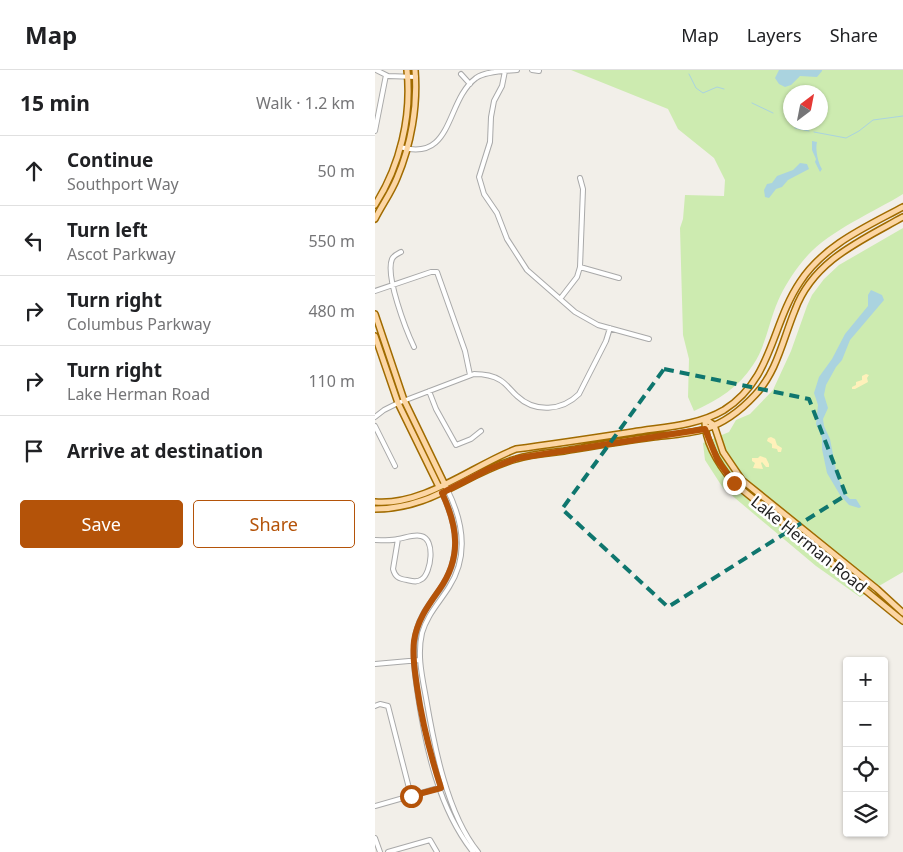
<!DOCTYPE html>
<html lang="en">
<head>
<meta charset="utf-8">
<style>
  :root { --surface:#fff; --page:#f2f2f2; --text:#202124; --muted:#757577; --line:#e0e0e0; --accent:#b45309 }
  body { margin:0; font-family:"Noto Sans",sans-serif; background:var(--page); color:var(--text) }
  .controls { position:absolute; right:15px; bottom:15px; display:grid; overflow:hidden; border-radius:5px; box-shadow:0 1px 4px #0004 }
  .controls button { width:45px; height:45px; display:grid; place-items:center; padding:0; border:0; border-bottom:1px solid var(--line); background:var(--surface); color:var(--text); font:25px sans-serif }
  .compass { position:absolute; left:408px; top:15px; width:45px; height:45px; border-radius:50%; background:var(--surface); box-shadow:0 1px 4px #0004; rotate:32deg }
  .stop { position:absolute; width:15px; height:15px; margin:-11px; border:4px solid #b45309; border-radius:50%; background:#fff }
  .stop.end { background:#b45309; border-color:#fff; box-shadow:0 1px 5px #0008 }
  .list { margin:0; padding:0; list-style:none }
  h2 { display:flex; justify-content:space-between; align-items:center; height:65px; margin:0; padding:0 20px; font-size:21px }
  h2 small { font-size:16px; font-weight:400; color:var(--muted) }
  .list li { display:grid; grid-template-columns:32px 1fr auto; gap:15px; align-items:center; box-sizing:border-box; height:70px; padding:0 20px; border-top:1px solid var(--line) }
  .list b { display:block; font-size:19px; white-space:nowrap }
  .list p { margin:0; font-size:16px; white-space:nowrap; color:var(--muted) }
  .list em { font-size:16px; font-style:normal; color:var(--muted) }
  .actions { display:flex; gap:10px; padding:15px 20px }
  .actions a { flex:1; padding:11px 0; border:1px solid var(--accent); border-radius:5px; text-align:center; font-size:18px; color:var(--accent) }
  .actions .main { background:var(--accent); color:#fff }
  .icon { flex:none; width:28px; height:28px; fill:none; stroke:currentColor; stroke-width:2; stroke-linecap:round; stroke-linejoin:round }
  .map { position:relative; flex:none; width:528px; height:782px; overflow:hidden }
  header { display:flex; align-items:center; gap:30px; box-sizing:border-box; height:70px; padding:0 25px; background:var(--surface); border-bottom:1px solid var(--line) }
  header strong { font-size:24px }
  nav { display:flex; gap:28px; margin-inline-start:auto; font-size:18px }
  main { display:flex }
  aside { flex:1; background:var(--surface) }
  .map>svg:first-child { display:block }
  .grass { fill:#cdebb0; fill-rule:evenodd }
  .sand { fill:#fff1ba }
  .water { fill:#aad3df }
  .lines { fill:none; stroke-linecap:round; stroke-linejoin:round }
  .stream { stroke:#aad3df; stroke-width:1 }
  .minor-casing { stroke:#a9a9a9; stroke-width:6 }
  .major-casing { stroke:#a06b00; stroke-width:8 }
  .minor { stroke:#fff; stroke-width:4 }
  .major { stroke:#fcd6a4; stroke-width:5 }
  .route { stroke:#b45309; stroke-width:6 }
  .marked { fill:none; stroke:#0f766e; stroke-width:4; stroke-dasharray:10 6; stroke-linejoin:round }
  .labels { text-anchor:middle; stroke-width:5; stroke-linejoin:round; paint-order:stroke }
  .street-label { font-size:16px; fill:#222; stroke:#fff }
</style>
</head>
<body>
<header>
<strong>Map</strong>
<nav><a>Map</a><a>Layers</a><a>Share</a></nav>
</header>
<main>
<aside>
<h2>15 min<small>Walk · 1.2 km</small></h2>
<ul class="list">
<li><svg class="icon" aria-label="ahead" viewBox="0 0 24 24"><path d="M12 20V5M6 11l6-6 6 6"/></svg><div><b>Continue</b><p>Southport Way</p></div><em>50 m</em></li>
<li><svg class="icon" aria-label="left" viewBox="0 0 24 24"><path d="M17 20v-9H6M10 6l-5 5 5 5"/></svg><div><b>Turn left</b><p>Ascot Parkway</p></div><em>550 m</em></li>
<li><svg class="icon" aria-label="right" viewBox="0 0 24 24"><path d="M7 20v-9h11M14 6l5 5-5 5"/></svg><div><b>Turn right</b><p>Columbus Parkway</p></div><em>480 m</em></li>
<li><svg class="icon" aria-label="right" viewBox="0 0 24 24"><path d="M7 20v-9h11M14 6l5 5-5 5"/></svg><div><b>Turn right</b><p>Lake Herman Road</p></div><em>110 m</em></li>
<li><svg class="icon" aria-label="arrive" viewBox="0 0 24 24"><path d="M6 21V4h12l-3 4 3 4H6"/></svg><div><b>Arrive at destination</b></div></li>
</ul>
<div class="actions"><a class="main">Save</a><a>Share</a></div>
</aside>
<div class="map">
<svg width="528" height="782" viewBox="0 0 528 782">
  <rect width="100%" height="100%" fill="#f2efe9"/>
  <path class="grass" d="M196 0H528V124C496 144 450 162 427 192 418 203 409 217 403 231 394 251 391 276 378 295 364 317 343 330 319 341L313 327 314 289 308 265 305 158 308 149 310 125 349 126 350 110 339 88 303 59 293 39ZM416 22H446V52H416Z
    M528 158V502L485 527 441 496 348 418 330 390 328 373 354 362 361 350 375 344 398 320 416 281 432 236 437 225 449 209 464 195Z"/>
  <path class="sand" d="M491 304 494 305 492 308 493 312 480 319H477V317L481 315V312L487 310V306Z
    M396 367 400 369 402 375 407 378 406 382H403L402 379 397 378V374L392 371 393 368Z
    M385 386 391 388 394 394V397H391L387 392 386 393 388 399 378 398 380 393 377 391V388H383Z"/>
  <path class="water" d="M404 0H447V1L442 7 425 6 416 15 410 17 404 14 400 8Z
    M437 71 442 72C440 79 443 93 447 99L445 102 440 92 441 89 437 80Z
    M425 93 432 94 434 99 413 110 407 117 401 119 394 128 390 127 389 120 392 114 397 113 402 106 418 100Z
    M496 220 507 225 509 230 475 270 467 290 461 297 451 315 449 325 453 338 448 349 449 356 455 369 462 405 470 424 475 429H481L486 437 484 438 474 435 465 425 452 403 447 379V368L441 354 443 335 439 323 444 307 457 289 470 264 493 236V225Z"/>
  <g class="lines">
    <path class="stream" d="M314 4 321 18 328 23 342 17 349 19
      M377 33 398 43
      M420 58 434 61
      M439 62 471 68 484 61 498 50 528 46"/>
    <defs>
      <path id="minor" d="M1 0 13 6 41 7
        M157 0 164 1
        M130 1 127 16 119 31 116 47 115 72 104 107 109 124 122 143 132 169 152 200 200 242 223 255 274 269
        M86 4 95 14
        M0 61 11 5
        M25 77C79 93 70 31 101 8 111 1 131 1 142 0
        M26 182C22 184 19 185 17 189 10 206 31 260 39 277
        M205 197 244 208
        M0 221 56 202H62L90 281 95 305
        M185 229 202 207 205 197 208 119 205 108
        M54 321 61 339 81 375 96 369 106 361
        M0 347 9 340 23 333 99 304C108 304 117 305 125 310 132 314 136 321 142 326 160 343 187 341 204 324L231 271 235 258
        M0 356 20 396
        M72 419C88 451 94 486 74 517 64 533 52 545 47 563 42 585 47 606 51 628 59 675 72 744 103 782
        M67 423C83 457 87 487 65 519 55 533 45 545 41 562 36 584 40 604 43 626 51 679 64 739 98 782
        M0 470C8 470 16 471 23 469 30 468 39 464 46 466 61 469 56 503 47 509 42 513 37 511 32 510 24 509 20 507 18 499L23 469
        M0 594 45 590
        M0 636 5 634 13 636 36 726
        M0 736 67 717
        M0 768 5 782
        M13 782 55 770 62 782"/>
      <path id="major" d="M0 135C25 96 37 46 32 0
        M0 149C7 135 16 123 22 108 36 75 43 36 40 0
        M0 244 29 330 71 417
        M0 266 23 333 64 417
        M330 349C329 372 344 395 359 413L528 551
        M330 349 339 355 348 382 367 410 502 519 528 543
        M0 432C49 436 97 396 141 379 180 374 219 368 258 362 288 357 322 356 349 340 398 309 396 255 425 212 449 175 491 157 528 137
        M0 439C58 439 89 404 141 389 156 384 173 383 189 381 219 376 248 371 278 367 295 365 314 364 330 359 349 353 367 339 380 325 402 302 408 269 420 240 438 191 485 171 528 147"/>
    </defs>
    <use href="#minor" class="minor-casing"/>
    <use href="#major" class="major-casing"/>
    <use href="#minor" class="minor"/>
    <use href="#major" class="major"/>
  </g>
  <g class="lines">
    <path class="route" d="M36 726 66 718C55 684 47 652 42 617 40 602 37 587 39 571 42 551 52 537 64 520 87 488 83 457 67 423L114 399 143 388 330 359 343 391 359 413"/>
  </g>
  <path class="marked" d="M289 299 434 329 471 425 293 537 187 439Z"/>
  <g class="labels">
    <g class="street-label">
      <text transform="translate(434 474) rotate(39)" y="6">Lake Herman Road</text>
    </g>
  </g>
</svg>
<div class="controls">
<button>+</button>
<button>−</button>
<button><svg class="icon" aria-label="locate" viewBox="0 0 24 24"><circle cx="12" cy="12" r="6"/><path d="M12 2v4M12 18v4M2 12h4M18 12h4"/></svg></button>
<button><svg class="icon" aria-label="layers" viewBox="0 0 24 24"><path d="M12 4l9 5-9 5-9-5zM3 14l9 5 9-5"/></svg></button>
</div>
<svg class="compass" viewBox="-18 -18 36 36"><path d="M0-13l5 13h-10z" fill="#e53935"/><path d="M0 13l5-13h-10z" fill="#757577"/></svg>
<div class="stop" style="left:36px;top:726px"></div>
<div class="stop end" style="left:359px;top:413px"></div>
</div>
</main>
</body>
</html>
